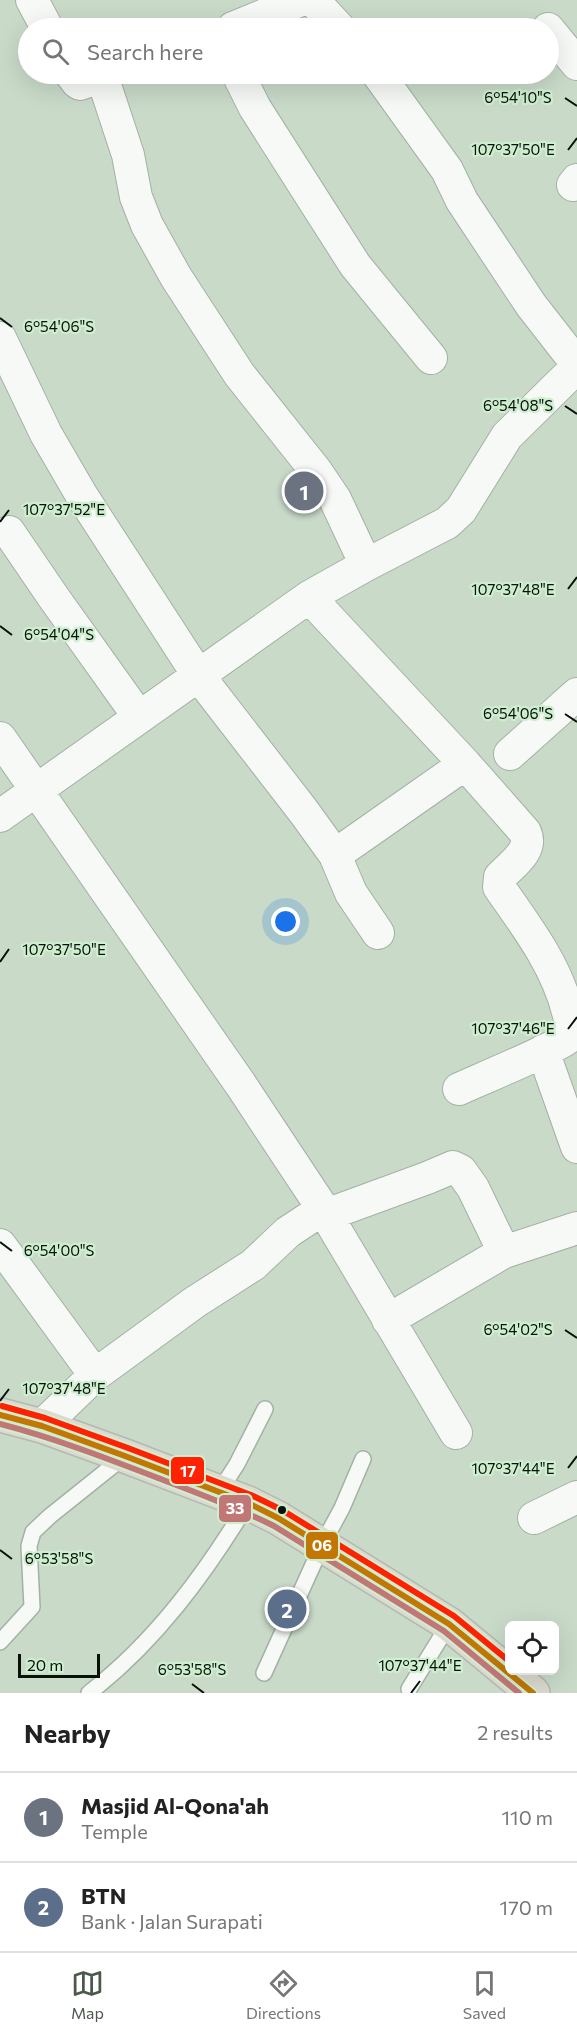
<!DOCTYPE html>
<html lang="en">
<head>
<meta charset="utf-8">
<style>
  :root { --surface:#fff; --page:#f2f2f2; --text:#222; --muted:#767676; --line:#e0e0e0; --accent:#4b584c }
  body { margin:0; font-family:Commissioner,sans-serif; background:var(--page); color:var(--text) }
  .controls { position:absolute; right:18px; bottom:18px; display:grid; overflow:hidden; border-radius:9px; box-shadow:0 6px 24px #0002 }
  .controls button { width:54px; height:54px; display:grid; place-items:center; padding:0; border:0; border-bottom:2px solid var(--line); background:var(--surface); color:var(--text); font:30px sans-serif }
  .scale { position:absolute; left:18px; bottom:15px; width:82px; box-sizing:border-box; padding-left:6px; border:3px solid #071208; border-top:0; font-size:16px; line-height:21px; white-space:nowrap; color:#071208; -webkit-text-stroke:4px #cfeed0; paint-order:stroke }
  .you { position:absolute; left:286px; top:922px; width:21px; height:21px; margin:-15px; border:4px solid #fff; border-radius:50%; background:#1a73e8; box-shadow:0 0 0 9px #1a73e833 }
  .badge { display:grid; place-items:center; width:39px; height:39px; border-radius:50%; background:var(--accent); color:#fff; font-size:20px; font-weight:700 }
  .pin { position:absolute; translate:-50% -50%; border:3px solid #fff; box-shadow:0 2px 6px #0006 }
  .list { margin:0; padding:0; list-style:none }
  h2 { display:flex; justify-content:space-between; align-items:center; height:78px; margin:0; padding:0 24px; font-size:26px }
  h2 small { font-size:20px; font-weight:400; color:var(--muted) }
  .list li { display:grid; grid-template-columns:39px 1fr auto; gap:18px; align-items:center; box-sizing:border-box; height:90px; padding:0 24px; border-top:2px solid var(--line) }
  .list b { display:block; font-size:22px; white-space:nowrap }
  .list p { margin:0; font-size:20px; white-space:nowrap; color:var(--muted) }
  .list em { font-size:20px; font-style:normal; color:var(--muted) }
  .icon { flex:none; width:33px; height:33px; fill:none; stroke:currentColor; stroke-width:2; stroke-linecap:round; stroke-linejoin:round }
  .map { position:relative; flex:none; width:577px; height:1693px; overflow:hidden }
  .search { position:absolute; background:var(--surface); box-shadow:0 6px 24px #0002; left:18px; right:18px; top:18px; height:66px; display:flex; align-items:center; gap:15px; box-sizing:border-box; padding:0 21px; border-radius:33px; color:var(--muted); font-size:22px }
  .sheet { height:258px; background:var(--surface) }
  nav { display:flex; justify-content:space-around; align-items:center; box-sizing:border-box; height:84px; border-top:2px solid var(--line); background:var(--surface); font-size:16px; color:var(--muted) }
  nav a { display:grid; justify-items:center; gap:3px }
  nav .on { color:var(--accent) }
  .map>svg:first-child { display:block }
  .lines { fill:none; stroke-linecap:round; stroke-linejoin:round }
  .lane-casing { stroke:#a3b1a4; stroke-width:18 }
  .street-casing { stroke:#a3b1a4; stroke-width:34 }
  .highway-casing { stroke:#b1b9b1; stroke-width:36 }
  .lane { stroke:#f7f9f7; stroke-width:15 }
  .street { stroke:#f7f9f7; stroke-width:32 }
  .highway { stroke:#dcdace; stroke-width:33 }
  .bus-1-casing { stroke:#cfeed0; stroke-width:10 }
  .bus-2-casing { stroke:#cfeed0; stroke-width:10 }
  .bus-3-casing { stroke:#cfeed0; stroke-width:10 }
  .bus-1 { stroke:#c17702; stroke-width:6 }
  .bus-2 { stroke:#c17775; stroke-width:6 }
  .bus-3 { stroke:#f20; stroke-width:6 }
  .ticks { fill:none; stroke:#071208; stroke-width:2 }
  .bus-dot { fill:#071208; stroke:#cfeed0; stroke-width:2 }
  .ticks-label { font-size:15px; text-anchor:middle; fill:#071208; stroke:#cfeed0; stroke-width:4.5; stroke-linejoin:round; paint-order:stroke }
  .line-badge { stroke:#cfeed0; stroke-width:2 }
  .badge-label { font-size:16px; text-anchor:middle; font-weight:bold; fill:#fff }
</style>
</head>
<body>
<div class="map">
<svg width="577" height="1693" viewBox="0 0 577 1693">
  <rect width="100%" height="100%" fill="#c9dac9"/>
  <g class="lines">
    <defs>
      <path id="lane" d="M219 1492 237 1464 265 1409
        M0 1642 32 1607 29 1546 33 1532 50 1516 125 1456
        M264 1673 322 1545 342 1508 363 1459
        M409 1689 449 1624
        M89 1693C155 1642 205 1574 248 1503"/>
      <path id="street" d="M32 0 47 28
        M313 0 339 28
        M233 28 301 0
        M548 29 577 64
        M71 74 77 82 80 84 108 74
        M238 74 255 108 355 265 431 358
        M378 74 447 170 462 201 531 305 577 364
        M102 76 128 155 136 197 147 225 176 277 239 374 316 471 335 499 366 565
        M573 185 577 180
        M0 338 46 434 82 496 198 675 304 812 335 855 351 893 378 933
        M9 532 54 598 139 717
        M309 597 465 764 525 832C534 851 511 865 500 877L499 887C527 927 556 965 568 1012 570 1019 574 1028 571 1035 566 1044 474 1082 459 1089
        M0 738 241 1085 323 1209 288 1232 253 1265 195 1302 95 1375 42 1426
        M510 754 577 694
        M0 816 309 597 366 565 447 523 461 510 507 436 577 367
        M335 855 465 764
        M543 1051 577 1147
        M323 1209 456 1433
        M326 1215 427 1178 453 1167 461 1171 473 1188 504 1252
        M0 1245 95 1375
        M388 1320 504 1252 577 1228
        M534 1518 577 1497"/>
      <path id="highway" d="M0 1415 42 1426 125 1456 248 1503 278 1518 449 1624 533 1693"/>
    </defs>
    <use href="#lane" class="lane-casing"/>
    <use href="#street" class="street-casing"/>
    <use href="#highway" class="highway-casing"/>
    <use href="#lane" class="lane"/>
    <use href="#street" class="street"/>
    <use href="#highway" class="highway"/>
    <defs>
      <path id="bus-1" d="M0 1415 42 1426 125 1456 248 1503 278 1518 449 1624 533 1693"/>
      <path id="bus-2" d="M0 1424C54 1438 106 1458 158 1478 197 1493 236 1507 274 1526L444 1631 519 1693"/>
      <path id="bus-3" d="M2 1406 45 1418 128 1448 251 1495 282 1510 454 1616 510 1662"/>
    </defs>
    <use href="#bus-1" class="bus-1-casing"/>
    <use href="#bus-2" class="bus-2-casing"/>
    <use href="#bus-3" class="bus-3-casing"/>
    <use href="#bus-1" class="bus-1"/>
    <use href="#bus-2" class="bus-2"/>
    <use href="#bus-3" class="bus-3"/>
  </g>
  <path class="ticks" d="M565 98 577 106M568 150 577 138M0 318 12 327M565 406 577 414M0 522 9 510M568 589 577 577M0 626 12 635M565 714 577 722M0 962 9 949M568 1029 577 1017M0 1242 12 1251M565 1330 577 1338M0 1401 9 1389M568 1468 577 1456M0 1550 12 1559M192 1684 204 1693M411 1693 420 1681"/>
  <circle class="bus-dot" cx="282" cy="1510" r="5"/>
  <g class="ticks-label">
    <text x="518" y="103">6°54'10"S</text>
    <text x="513" y="155">107°37'50"E</text>
    <text x="59" y="332">6°54'06"S</text>
    <text x="518" y="411">6°54'08"S</text>
    <text x="64" y="515">107°37'52"E</text>
    <text x="513" y="595">107°37'48"E</text>
    <text x="59" y="640">6°54'04"S</text>
    <text x="518" y="719">6°54'06"S</text>
    <text x="64" y="955">107°37'50"E</text>
    <text x="513" y="1034">107°37'46"E</text>
    <text x="59" y="1256">6°54'00"S</text>
    <text x="518" y="1335">6°54'02"S</text>
    <text x="64" y="1394">107°37'48"E</text>
    <text x="513" y="1474">107°37'44"E</text>
    <text x="59" y="1564">6°53'58"S</text>
    <text x="420" y="1671">107°37'44"E</text>
    <text x="192" y="1675">6°53'58"S</text>
  </g>
  <g class="line-badge">
    <rect x="170" y="1456" width="35" height="29" rx="6" fill="#f20"/>
    <rect x="218" y="1494" width="34" height="29" rx="6" fill="#c17775"/>
    <rect x="305" y="1531" width="34" height="29" rx="6" fill="#c17702"/>
  </g>
  <g class="badge-label">
    <text x="188" y="1477">17</text>
    <text x="235" y="1514">33</text>
    <text x="322" y="1551">06</text>
  </g>
</svg>
<div class="controls">
<button><svg class="icon" aria-label="locate" viewBox="0 0 24 24"><circle cx="12" cy="12" r="6"/><path d="M12 2v4M12 18v4M2 12h4M18 12h4"/></svg></button>
</div>
<div class="scale">20 m</div>
<div class="you"></div>
<div class="pin badge" style="left:304px;top:491px;background:#6b7280">1</div>
<div class="pin badge" style="left:287px;top:1609px;background:#5c6f8a">2</div>
<div class="search"><svg class="icon" aria-label="search" viewBox="0 0 24 24"><circle cx="10" cy="10" r="6"/><path d="M15 15l6 6"/></svg>Search here</div>
</div>
<section class="sheet">
<h2>Nearby<small>2 results</small></h2>
<ul class="list">
<li><span class="badge" style="background:#6b7280">1</span><div><b>Masjid Al-Qona'ah</b><p>Temple</p></div><em>110 m</em></li>
<li><span class="badge" style="background:#5c6f8a">2</span><div><b>BTN</b><p>Bank · Jalan Surapati</p></div><em>170 m</em></li>
</ul>
</section>
<nav>
<a class="on"><svg class="icon" aria-label="map" viewBox="0 0 24 24"><path d="M3 6l6-2 6 2 6-2v14l-6 2-6-2-6 2zM9 4v14M15 6v14"/></svg>Map</a>
<a><svg class="icon" aria-label="directions" viewBox="0 0 24 24"><path d="M12 3l9 9-9 9-9-9zM9 14v-3h6M13 9l2 2-2 2"/></svg>Directions</a>
<a><svg class="icon" aria-label="saved" viewBox="0 0 24 24"><path d="M7 4h10v16l-5-4-5 4z"/></svg>Saved</a>
</nav>
</body>
</html>
